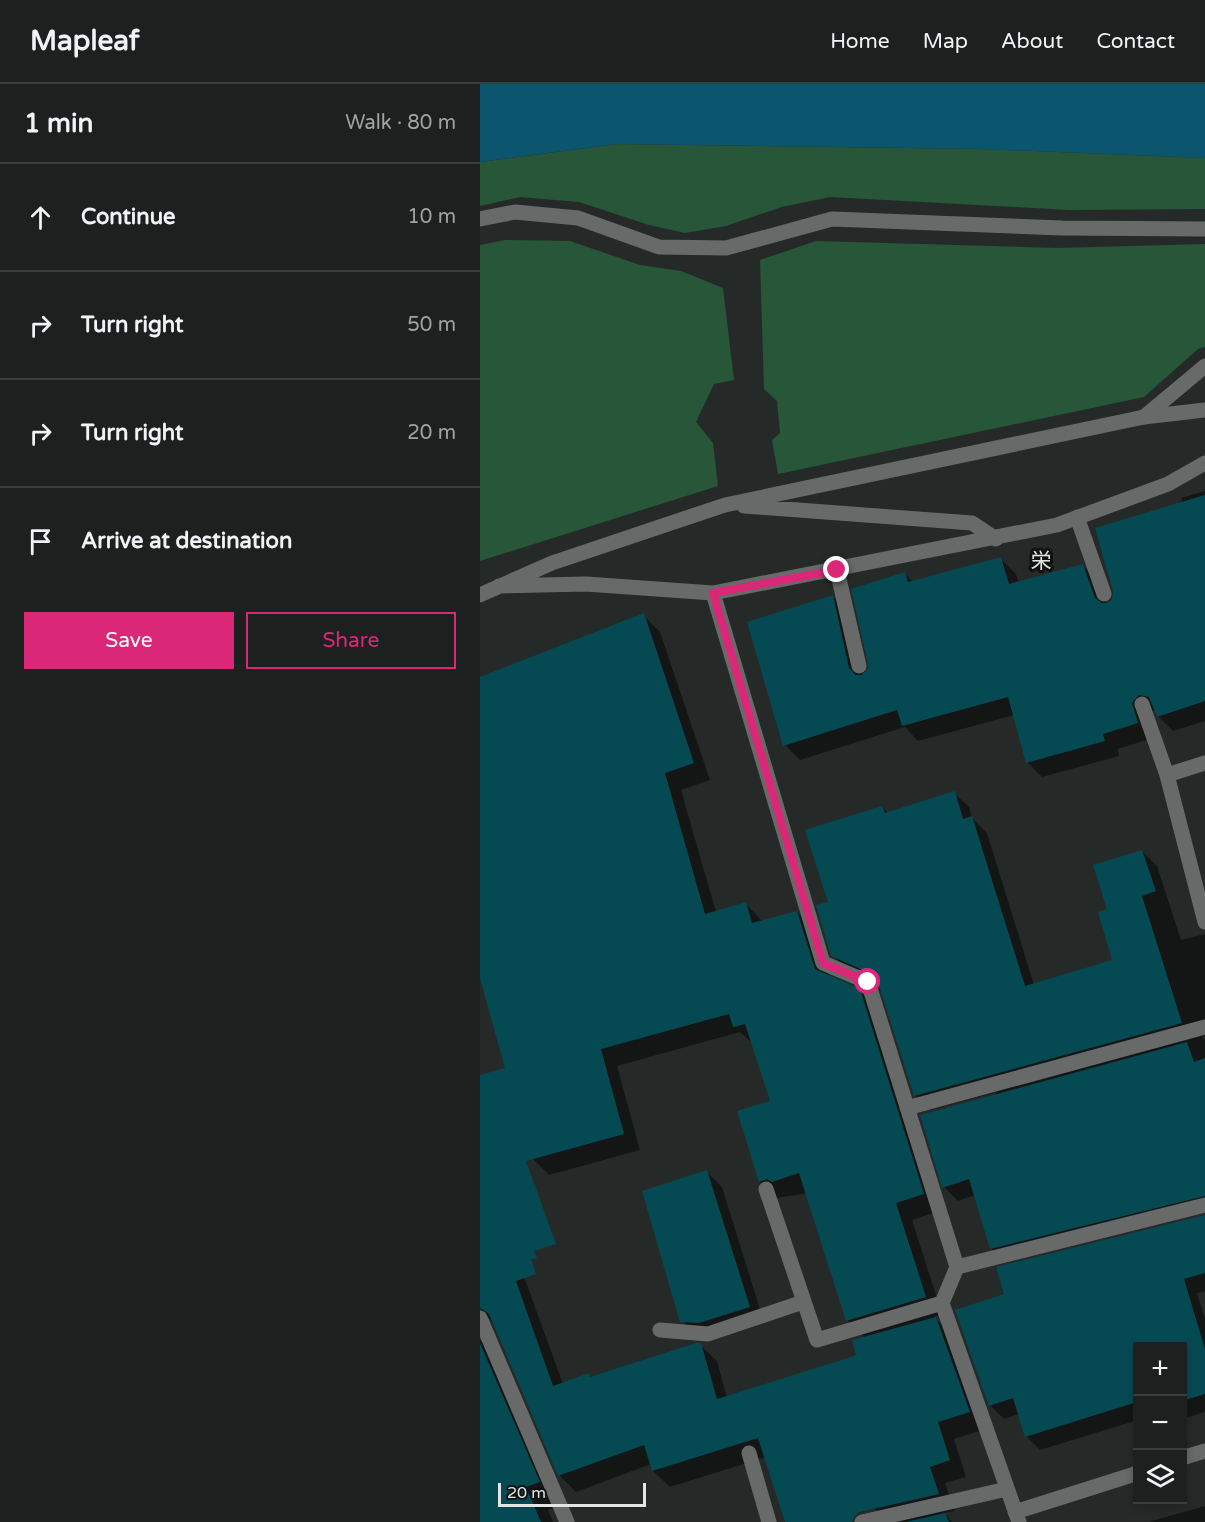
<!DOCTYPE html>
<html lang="en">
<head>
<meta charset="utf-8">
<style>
  :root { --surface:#1c201f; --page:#252828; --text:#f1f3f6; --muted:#a0a3a4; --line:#3a3e3d; --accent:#db2777 }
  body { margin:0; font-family:"Varela Round","Noto Sans JP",sans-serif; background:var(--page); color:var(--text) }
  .controls { position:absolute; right:18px; bottom:18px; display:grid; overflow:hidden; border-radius:0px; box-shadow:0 3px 9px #0003 }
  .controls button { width:54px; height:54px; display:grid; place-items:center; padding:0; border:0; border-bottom:2px solid var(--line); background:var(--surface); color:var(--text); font:30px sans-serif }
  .scale { position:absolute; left:18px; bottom:15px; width:148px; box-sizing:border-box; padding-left:6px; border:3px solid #e2e5e4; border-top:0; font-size:16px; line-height:21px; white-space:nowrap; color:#e2e5e4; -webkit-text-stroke:4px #101212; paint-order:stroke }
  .stop { position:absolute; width:18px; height:18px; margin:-14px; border:4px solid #db2777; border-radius:50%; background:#fff }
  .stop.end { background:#db2777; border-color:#fff; box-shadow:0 2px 6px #0008 }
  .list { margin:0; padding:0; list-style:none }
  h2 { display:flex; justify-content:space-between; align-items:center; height:78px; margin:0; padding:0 24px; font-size:26px }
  h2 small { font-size:20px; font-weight:400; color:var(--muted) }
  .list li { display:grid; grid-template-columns:39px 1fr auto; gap:18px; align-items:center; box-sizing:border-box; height:108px; padding:0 24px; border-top:2px solid var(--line) }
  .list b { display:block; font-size:22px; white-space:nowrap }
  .list em { font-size:20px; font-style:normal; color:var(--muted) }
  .actions { display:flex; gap:12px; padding:18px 24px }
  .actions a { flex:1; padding:14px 0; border:2px solid var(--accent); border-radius:0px; text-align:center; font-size:21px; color:var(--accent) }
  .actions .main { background:var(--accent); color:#fff }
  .icon { flex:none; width:33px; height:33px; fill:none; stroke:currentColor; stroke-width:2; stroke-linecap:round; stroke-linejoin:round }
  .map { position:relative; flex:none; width:725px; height:1438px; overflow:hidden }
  header { display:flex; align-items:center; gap:36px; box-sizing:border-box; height:84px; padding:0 30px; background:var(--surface); border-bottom:2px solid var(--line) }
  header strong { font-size:28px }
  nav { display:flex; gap:33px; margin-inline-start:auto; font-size:21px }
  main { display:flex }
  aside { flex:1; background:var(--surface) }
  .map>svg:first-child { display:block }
  .green { fill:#275638 }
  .water { fill:#0b556f }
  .shadow { fill:#0007 }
  .building { fill:#054a53 }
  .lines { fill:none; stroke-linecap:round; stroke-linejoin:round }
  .service { stroke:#686a69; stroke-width:15 }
  .minor { stroke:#686a69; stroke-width:15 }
  .route { stroke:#db2777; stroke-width:8 }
  .labels { text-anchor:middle; stroke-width:6; stroke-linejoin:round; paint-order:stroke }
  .quarter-label { font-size:21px; fill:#e2e5e4; stroke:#101212 }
</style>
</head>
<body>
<header>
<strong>Mapleaf</strong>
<nav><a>Home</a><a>Map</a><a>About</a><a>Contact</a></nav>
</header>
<main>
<aside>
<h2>1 min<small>Walk · 80 m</small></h2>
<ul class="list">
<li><svg class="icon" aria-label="ahead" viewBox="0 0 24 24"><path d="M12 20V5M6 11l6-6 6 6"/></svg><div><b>Continue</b></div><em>10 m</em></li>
<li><svg class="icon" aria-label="right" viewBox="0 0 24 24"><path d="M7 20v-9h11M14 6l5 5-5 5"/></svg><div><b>Turn right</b></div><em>50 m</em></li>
<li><svg class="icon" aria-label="right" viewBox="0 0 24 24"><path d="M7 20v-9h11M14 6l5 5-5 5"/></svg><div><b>Turn right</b></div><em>20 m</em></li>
<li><svg class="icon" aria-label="arrive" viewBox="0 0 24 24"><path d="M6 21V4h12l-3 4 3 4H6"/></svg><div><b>Arrive at destination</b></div></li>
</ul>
<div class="actions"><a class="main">Save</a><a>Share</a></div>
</aside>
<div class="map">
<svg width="725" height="1438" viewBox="0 0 725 1438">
  <rect width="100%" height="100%" fill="#252a29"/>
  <path class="green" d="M137 60 502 65 725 74V125L589 126 350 113 302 123 246 142 205 149 169 141 99 118 40 113 0 122V78Z
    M25 156 90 157 160 181 201 187 243 204 254 296 234 300 216 338 233 359 238 402 0 477V161Z
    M336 157 577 164 725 160V263L718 265 664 313 298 390 292 356 300 349 297 317 284 305 280 176Z"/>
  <path class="water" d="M0 0H725V74L502 65 137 60 0 78Z"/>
  <path class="shadow" d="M725 407V637L693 647 678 632 675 625 667 635 673 654 638 665 639 672 562 693 547 678 534 631 438 657 425 643 320 676 305 661 352 512 367 528 382 592 387 590 425 490 433 498 521 475 536 490 539 499 603 482 618 497 627 521 633 517 703 419 701 414Z
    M163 531 180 548 230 696 201 706 236 828 266 820 283 838 317 828 334 845 349 893 379 906 397 924 460 1127 432 1136 462 1230 454 1233 473 1251 506 1345 474 1355 486 1393 465 1399 475 1427 464 1429 472 1438H408L394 1424 351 1438H311L286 1373 190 1403 173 1387 171 1380 96 1408 79 1391 14 1239 0 1225V1081L42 1187 83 1300 109 1291 112 1294 220 1261 237 1277 247 1314 375 1274 385 1254 367 1236 327 1109 297 1114 280 1098 259 1028 292 1018 272 959 260 948 137 982 160 1066 69 1091 52 1074 0 888V594Z
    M474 709 489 723 492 734 507 749 554 901 634 877 629 826 662 767 677 782 701 856 725 850V952L722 953 725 956V1128L525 1178 511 1164 495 1111 478 1117 464 1103 517 1008 450 1026 435 1011 400 901 368 886 352 871 349 819 402 723 408 729Z
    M227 1088 242 1103 284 1238 217 1252 202 1237Z
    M725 1133V1207L717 1209 725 1235V1328L702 1335V1262H658V1336L560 1366 546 1352 539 1330 524 1335 510 1321 526 1211 518 1184Z
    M0 1256 19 1275 81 1421 68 1426 73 1438H0Z
    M725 1422V1438H668Z"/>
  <path class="building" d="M725 411V617L677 633 669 613 659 611 652 619 658 639 623 650 625 657 546 679 528 613 422 642 417 626 303 662 267 538 353 511 369 584 376 591H382L388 585V580L371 505 425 488 428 498 521 473 529 500 603 480 615 514 622 519H627L632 516 633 507 615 444Z
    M164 529 214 679 185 689 225 830 266 818 272 839 317 827 335 885 380 905 444 1110 416 1119 446 1213 366 1237 319 1089 292 1098 287 1095 279 1098 257 1027 290 1017 265 940 253 943 249 930 121 965 144 1050 46 1077 76 1160 54 1167 57 1174 51 1175 56 1190 36 1197 73 1302 109 1289 110 1293 216 1259H221L237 1315 374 1272 376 1271 372 1256 456 1233 490 1328 458 1338 470 1376 450 1383 459 1410 380 1428 375 1431 372 1438H305L278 1354 172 1387 164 1361 78 1392 9 1230 0 1224V991L25 984 0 894V593Z
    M475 707 483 735 492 732 545 902 632 876 618 828 627 825 613 781 662 766 676 807 662 812 702 939 434 1012 396 892 351 872 336 821 348 818 325 746 402 722 405 729Z
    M707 958 714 978 725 974V1112L510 1165 489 1095 462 1104 440 1031Z
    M227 1086 270 1223 219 1239 200 1238 162 1107Z
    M725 1131V1189L704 1195 725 1265V1310L702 1317V1263H657V1318L545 1353 533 1314 509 1322 475 1226 524 1210 516 1183Z
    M0 1259 60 1398 46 1403 61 1438H0Z
    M465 1429 469 1438H426Z"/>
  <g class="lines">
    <path class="service" d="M0 135 35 128 98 134 179 163 246 164 352 135 582 144 725 145
      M664 333 725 282
      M357 486 379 582
      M286 1105 337 1256 462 1219
      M180 1246 228 1250 323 1218
      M269 1369 289 1438"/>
    <path class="minor" d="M264 422 492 439 516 455
      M597 433 624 510
      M19 502 106 500 233 509 343 879 388 898 477 1183 462 1219 539 1438
      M233 509 577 441 688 400 725 379
      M0 511 72 479 245 421 664 333 725 326
      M662 620 687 691 725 838
      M687 691 725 679
      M427 1024 725 943
      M477 1183 725 1121
      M0 1234 87 1438
      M702 1374 725 1367
      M535 1428 658 1389
      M382 1438 527 1405"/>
  </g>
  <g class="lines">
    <path class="route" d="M357 486 233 509 343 879 388 898"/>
  </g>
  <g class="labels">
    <g class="quarter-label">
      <text x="561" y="484">栄</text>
    </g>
  </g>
</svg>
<div class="controls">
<button>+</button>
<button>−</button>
<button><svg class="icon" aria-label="layers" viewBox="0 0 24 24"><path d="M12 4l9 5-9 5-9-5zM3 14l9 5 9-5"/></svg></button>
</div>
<div class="scale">20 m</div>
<div class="stop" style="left:388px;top:898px"></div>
<div class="stop end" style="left:357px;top:486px"></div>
</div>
</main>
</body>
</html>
